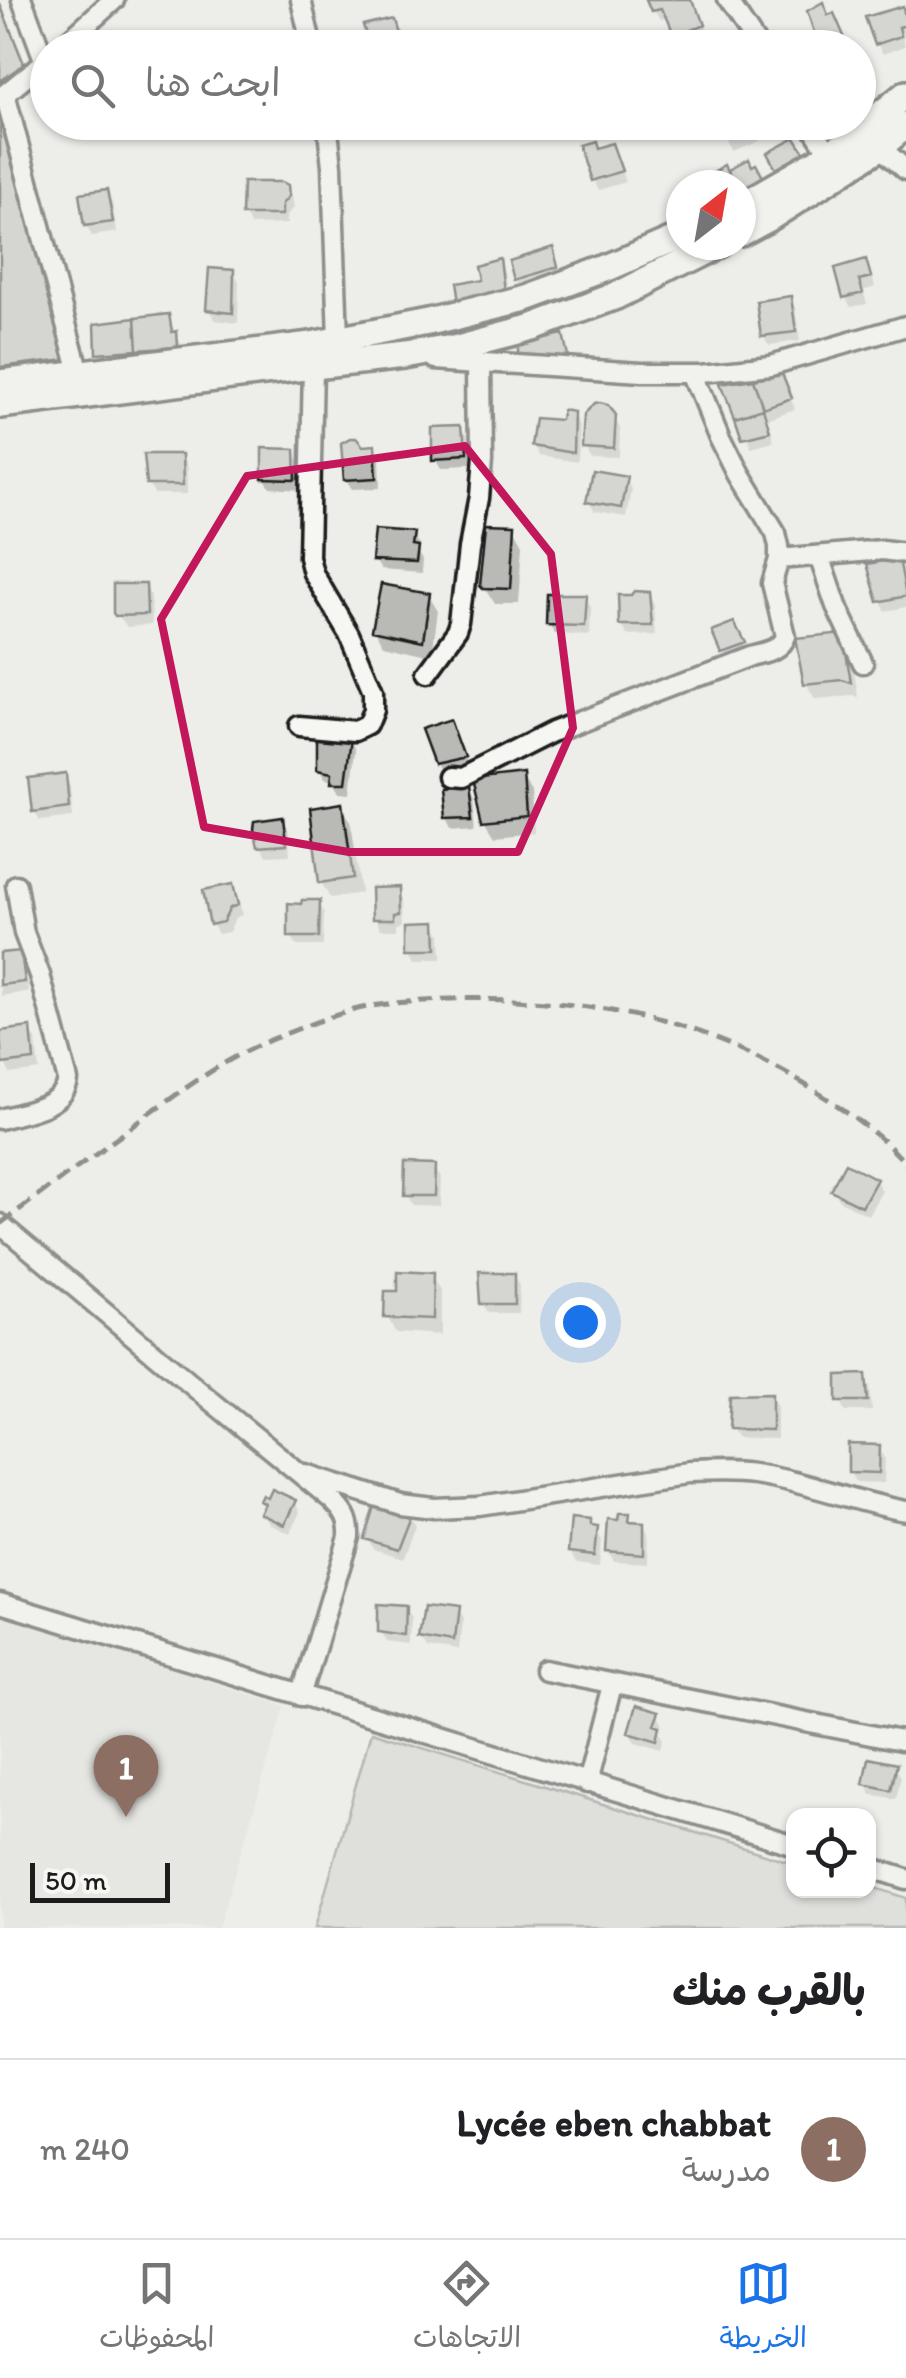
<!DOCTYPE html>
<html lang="ar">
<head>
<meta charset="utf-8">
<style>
  :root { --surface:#fff; --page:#f2f2f2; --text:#202124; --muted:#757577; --line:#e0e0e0; --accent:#1a73e8 }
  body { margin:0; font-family:Itim,"Playpen Sans Arabic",sans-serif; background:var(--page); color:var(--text); direction:rtl }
  .controls { position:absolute; right:30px; bottom:30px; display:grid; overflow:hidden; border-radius:20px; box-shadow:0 2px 8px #0004 }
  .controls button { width:90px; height:90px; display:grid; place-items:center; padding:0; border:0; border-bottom:2px solid var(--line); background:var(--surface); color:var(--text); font:50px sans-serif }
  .compass { position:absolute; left:666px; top:170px; width:90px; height:90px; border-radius:50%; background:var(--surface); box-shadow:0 2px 8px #0004; rotate:31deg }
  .scale { position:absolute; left:30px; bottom:25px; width:140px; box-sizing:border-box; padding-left:10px; border:5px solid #1c1c1c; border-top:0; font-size:28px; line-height:35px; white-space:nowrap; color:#1c1c1c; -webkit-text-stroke:8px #f6f6f2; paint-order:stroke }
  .you { position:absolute; left:580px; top:1322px; width:35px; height:35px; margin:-25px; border:8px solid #fff; border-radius:50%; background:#1a73e8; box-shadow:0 0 0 15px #1a73e833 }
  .badge { display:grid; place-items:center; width:65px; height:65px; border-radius:50%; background:var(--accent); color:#fff; font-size:32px; font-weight:700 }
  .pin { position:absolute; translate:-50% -82px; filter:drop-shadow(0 2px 5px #0008) }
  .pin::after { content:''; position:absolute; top:52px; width:35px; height:30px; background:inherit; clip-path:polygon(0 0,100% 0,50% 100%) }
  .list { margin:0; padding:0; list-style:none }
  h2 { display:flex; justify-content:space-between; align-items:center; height:130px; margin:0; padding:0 40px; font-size:42px }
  h2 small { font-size:32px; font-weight:400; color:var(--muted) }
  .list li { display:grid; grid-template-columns:65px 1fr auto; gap:30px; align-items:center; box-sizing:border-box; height:180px; padding:0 40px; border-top:2px solid var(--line) }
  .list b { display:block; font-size:38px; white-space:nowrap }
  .list p { margin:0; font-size:32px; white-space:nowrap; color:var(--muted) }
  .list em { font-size:32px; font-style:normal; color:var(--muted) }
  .icon { flex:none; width:55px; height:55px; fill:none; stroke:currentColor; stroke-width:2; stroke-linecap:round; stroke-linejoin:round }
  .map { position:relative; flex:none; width:906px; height:1928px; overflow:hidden; direction:ltr }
  .search { position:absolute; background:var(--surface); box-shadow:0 2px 8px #0004; left:30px; right:30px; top:30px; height:110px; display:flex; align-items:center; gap:25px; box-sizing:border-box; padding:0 35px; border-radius:55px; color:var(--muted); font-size:38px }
  .sheet { height:310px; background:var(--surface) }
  nav { display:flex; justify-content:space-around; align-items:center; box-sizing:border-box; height:140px; border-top:2px solid var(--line); background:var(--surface); font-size:28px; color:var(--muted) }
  nav a { display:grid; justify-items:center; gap:5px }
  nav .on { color:var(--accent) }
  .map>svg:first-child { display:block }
  .built { fill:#ddddda }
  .green { fill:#cececb; stroke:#757574; stroke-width:2.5 }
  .shadow { fill:#0003 }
  .building { fill:#b9b9b6; stroke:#1c1c1c; stroke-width:2.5 }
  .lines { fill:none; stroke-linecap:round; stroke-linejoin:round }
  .street-casing { stroke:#1c1c1c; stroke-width:25 }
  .secondary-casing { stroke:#1c1c1c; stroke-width:32 }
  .street { stroke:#f6f6f2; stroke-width:18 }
  .secondary { stroke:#f6f6f2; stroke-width:25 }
  .rail { stroke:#1c1c1c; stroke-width:5; stroke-dasharray:15 8; stroke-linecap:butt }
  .marked { fill:none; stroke:#c2185b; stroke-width:8; stroke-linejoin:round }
</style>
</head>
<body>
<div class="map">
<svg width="906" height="1928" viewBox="0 0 906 1928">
  <rect width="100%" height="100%" fill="#edede9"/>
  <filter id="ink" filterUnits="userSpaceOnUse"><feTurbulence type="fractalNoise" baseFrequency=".01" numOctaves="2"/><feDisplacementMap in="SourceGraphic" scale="20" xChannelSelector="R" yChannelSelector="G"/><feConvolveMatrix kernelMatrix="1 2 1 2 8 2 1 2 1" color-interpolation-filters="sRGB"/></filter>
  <g filter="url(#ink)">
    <path class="built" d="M0 1613 285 1706 218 1928H0Z"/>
    <path class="green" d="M371 1732 793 1863 794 1890H868L869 1886 906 1898V1928H315Z"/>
    <path class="shadow" d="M653 0H690L703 36 679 45 667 19 659 21 653 11Z
      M0 1 35 86 6 107 76 380 0 390Z
      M901 9 906 17V36L903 37 905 46 883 54 877 44Z
      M810 12 828 17 838 27 848 46 821 48Z
      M61 122H111L74 139Z
      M248 122H268L255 131Z
      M701 122H752L760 141 734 152 726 138 712 143Z
      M611 146 626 182 598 190 592 180 594 150Z
      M286 187 292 198 294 207 287 215V224L250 225 245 214Z
      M106 193 112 203 117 232 92 236 86 226Z
      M551 250 562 277 522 289 516 279Z
      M499 261 504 271 508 302 480 282Z
      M865 262 871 272 875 287 863 291 867 304 851 307 845 297Z
      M233 272 239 282 238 323 215 320 209 310Z
      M789 298 795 308 800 341 769 345 763 335Z
      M168 317 181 344 182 357 105 362 99 352Z
      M725 386H786L795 409 767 419 774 441 751 447Z
      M573 415 579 425 577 462 539 456 534 446Z
      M613 417 620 428 619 457 590 456 584 445Z
      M463 429 469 440 470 469 441 470 435 460Z
      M374 447 380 458 381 488 352 489 347 479 362 448Z
      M294 452 300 462 301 490 270 488 264 478Z
      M181 456 187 467V494H154L148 484Z
      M625 479 631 489 626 517 595 512 589 502Z
      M514 528 523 544 519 604H495L483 585Z
      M414 535 420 545 418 552 423 560 422 573 381 570 375 560Z
      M897 561 906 582V607L886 611 880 601Z
      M145 586 151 597 152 625 127 627 116 612Z
      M649 594 655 605 657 634 627 635 622 624Z
      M428 595 438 611 432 656 384 645 375 629Z
      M584 597 590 607 589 636 555 634 549 624Z
      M733 625 748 652 728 660 722 650Z
      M841 636 851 651 858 697 852 696 815 699 806 683Z
      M451 722 469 767 442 773 436 763Z
      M351 740 356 750 351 793 340 792 333 781 325 779 319 769Z
      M65 776 70 786 73 817 40 821 34 811Z
      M522 776 532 792 534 832 495 836 485 820Z
      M468 788 474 799 477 826 452 828 447 818Z
      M342 806 351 822 361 893 330 898 321 882Z
      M282 820 288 830 290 855 266 856 260 846Z
      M232 886 238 897 242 915 235 918 229 932 218 934 212 924Z
      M398 890 404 900 405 922 399 923V929H381L375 918Z
      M318 902 324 912 323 946H297L291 936Z
      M435 924 441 934 442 959H418L412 949Z
      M20 954 26 964 29 992 1 996 0 956Z
      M30 1029 36 1040 39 1070 10 1074 5 1063Z
      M434 1168 440 1178 439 1206 411 1205 405 1195Z
      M876 1181 882 1191 868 1215 840 1201 834 1191Z
      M431 1275 440 1291V1335L396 1332 387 1316Z
      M514 1275 520 1285 519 1313H489L483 1303Z
      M864 1377 870 1387 872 1411H846L840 1401Z
      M771 1396 777 1406V1439L737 1438 731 1428Z
      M879 1448 885 1458 884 1483 856 1482 850 1472Z
      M263 1501 294 1502 300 1512 290 1534 269 1524 263 1513 266 1507Z
      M409 1515 415 1525 403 1558 373 1549 367 1538Z
      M629 1515 634 1524H643L649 1534 648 1563 614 1561 608 1550 620 1523Z
      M589 1522 602 1540 600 1565 576 1562 570 1552Z
      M406 1608 412 1619 411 1645 387 1642 381 1631Z
      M454 1613 460 1623 457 1653 428 1648 422 1638Z
      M659 1715 665 1726 662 1733 666 1740 664 1751 636 1743 630 1733Z
      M895 1767 901 1777 896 1799 871 1794 865 1783Z"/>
    <path class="building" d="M646 0H690L699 25 671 36 660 10 651 12Z
      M823 2 828 15 834 13 844 36 819 47 807 11Z
      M0 4 24 64 0 81Z
      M903 6 906 25 899 27 901 36 875 45 865 17Z
      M392 18 401 48H370L363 25Z
      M0 102 66 359 0 367Z
      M717 122H752L753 124 723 138Z
      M795 138 805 154 777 171 767 153Z
      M592 141 594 148 612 143 622 171 590 181 578 145Z
      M749 159 752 166 756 164 767 185 741 192V185H737L730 169Z
      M727 164 737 185H708L711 184 706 176Z
      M243 182H282L288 185 289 196 282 204V215H242Z
      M107 190 113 222 84 226 79 194Z
      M553 247 558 267 514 280 509 261Z
      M500 258 504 291 452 305 449 285 477 280 474 265Z
      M866 259 871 277 859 280 863 293 843 298 835 268Z
      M209 268 234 270 233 313 206 310Z
      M791 296 796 332 761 336 756 301Z
      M169 314 172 332 177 331 178 347 137 350 135 318Z
      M135 318 137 350 96 353 95 323Z
      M563 334 569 360 518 354V344Z
      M782 373 792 398 763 408 753 379Z
      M753 379 763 408 735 417 722 384Z
      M600 403 608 405 616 415 614 448 581 446 583 415 594 404Z
      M763 408 770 431 742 438 735 417Z
      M563 410 574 412 573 453 531 446 535 418 561 420Z
      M464 427 466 459 432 461V428Z
      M350 438H356L363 446 375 445 377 478 344 480 341 443Z
      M262 448 295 449 296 480 262 479Z
      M143 454H182L183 485H146Z
      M592 470 627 476 621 508 586 502Z
      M486 524 515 525 511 589 483 588 480 585Z
      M375 529 415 532 413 546 419 547 417 563 372 561Z
      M899 558 906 596 878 602 867 564Z
      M113 584H146L147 615 115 616 113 613Z
      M381 584 430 593 423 641 372 630Z
      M634 591 650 592 653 625H619L618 595H631Z
      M547 594H586L584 626 546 625Z
      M734 621 745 642 720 651 711 630Z
      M843 633 851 683 842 680 804 684 795 638Z
      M452 719 466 757 434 764 421 729Z
      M317 733 352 738 346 783H331L332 773 317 770Z
      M66 773 69 807 32 812 28 778Z
      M524 774 527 816 483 821 473 780Z
      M469 786 473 817 444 818 441 789Z
      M343 803 353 878 319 883 310 808Z
      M283 817 286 845 257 847 253 829 254 821Z
      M233 884 238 905 230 908 223 922 210 925 203 890Z
      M400 887 401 912 395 913V919H372L371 888Z
      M302 900H320L319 937H288V903L301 904Z
      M436 921 437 949H409V922Z
      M21 951 25 982 0 985V953Z
      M31 1027 34 1060 2 1064 0 1031Z
      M846 1163 877 1179 862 1206 831 1191Z
      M404 1164 435 1165 434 1196H403Z
      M397 1271 433 1273 432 1319 384 1317 385 1291H397Z
      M479 1273H515V1304H481Z
      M866 1374 868 1401H837V1375Z
      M772 1393V1430L728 1429 730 1394Z
      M848 1444 880 1445 879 1473 848 1472Z
      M272 1489 296 1500 284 1525 260 1514 265 1504 260 1501 263 1495 268 1498Z
      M375 1503 411 1513 397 1549 364 1539Z
      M619 1513H630L629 1521 644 1522V1554L606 1551 608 1519 618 1520Z
      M571 1518 590 1520V1526L598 1527 595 1555 568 1552Z
      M378 1604 407 1606 406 1636 378 1632Z
      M424 1607 456 1611 452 1644 419 1638Z
      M636 1706 661 1713 656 1726 662 1728 659 1742 628 1733Z
      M868 1758 897 1764 891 1790 863 1784Z"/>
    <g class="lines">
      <defs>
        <path id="street" d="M22 0 45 62
          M301 0 312 48
          M727 0 759 48
          M61 48 114 0
          M48 59 5 94 82 384
          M327 122 332 166 338 340
          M809 122 830 155
          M874 139 880 147 906 170
          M436 359 642 372H705L771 365 906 326
          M819 556 836 606 863 663
          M779 559 882 550 906 553
          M428 674 458 633 461 624 470 544 479 498 482 462 481 362
          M299 726 355 731 367 725 373 710V691L349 634 313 573 309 557 313 366
          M448 777 461 778 552 732 750 656C764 652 780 651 785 636L772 583 779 559V546L776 533 740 474 721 436 695 372
          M0 1119C23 1112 64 1108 68 1080L40 975 24 933 16 885
          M0 1224 199 1391 330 1498C343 1510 350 1518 349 1537L301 1696
          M306 1474 400 1504 434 1508 480 1506 690 1473C711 1472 732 1471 753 1474 805 1481 854 1502 906 1511
          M0 1603 794 1845
          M545 1670 906 1742
          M587 1783 612 1685
          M868 1867 906 1879"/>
        <path id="secondary" d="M741 206 830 155 906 94
          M741 233 769 218 880 147 906 125
          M0 383 311 345 428 322 526 298 605 269 681 236
          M0 405 313 366 405 356 457 347 533 327 616 296 717 245"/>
      </defs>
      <use href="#street" class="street-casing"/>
      <use href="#secondary" class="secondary-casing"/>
      <use href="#street" class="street"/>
      <use href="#secondary" class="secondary"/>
      <path class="rail" d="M0 1224C43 1192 85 1161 128 1130 174 1096 222 1059 275 1038 300 1028 327 1017 354 1010 385 1002 419 1001 451 1000 579 995 703 1020 812 1089 846 1110 880 1134 906 1164"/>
    </g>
  </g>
  <path d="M0 0H906V1928H0ZM465 446 551 554 573 728 518 852H349L204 827 161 619 247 476Z" fill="#edede9" fill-opacity=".55" fill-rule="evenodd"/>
  <path class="marked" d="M465 446 551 554 573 728 518 852H349L204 827 161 619 247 476Z"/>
</svg>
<div class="controls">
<button><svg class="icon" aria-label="locate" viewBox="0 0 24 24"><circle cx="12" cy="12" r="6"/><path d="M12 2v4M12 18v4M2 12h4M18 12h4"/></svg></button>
</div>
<svg class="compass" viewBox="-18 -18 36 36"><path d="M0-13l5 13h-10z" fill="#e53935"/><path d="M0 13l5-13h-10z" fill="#757577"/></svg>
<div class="scale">50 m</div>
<div class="you"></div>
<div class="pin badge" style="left:126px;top:1817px;background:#8d6e63">1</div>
<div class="search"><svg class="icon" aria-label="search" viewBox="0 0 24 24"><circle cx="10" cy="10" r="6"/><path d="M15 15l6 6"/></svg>ابحث هنا</div>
</div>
<section class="sheet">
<h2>بالقرب منك<small></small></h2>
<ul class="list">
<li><span class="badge" style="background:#8d6e63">1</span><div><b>Lycée eben chabbat</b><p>مدرسة</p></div><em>240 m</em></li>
</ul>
</section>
<nav>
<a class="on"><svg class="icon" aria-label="map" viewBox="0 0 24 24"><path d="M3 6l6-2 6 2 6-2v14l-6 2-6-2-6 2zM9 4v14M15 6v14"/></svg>الخريطة</a>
<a><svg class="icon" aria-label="directions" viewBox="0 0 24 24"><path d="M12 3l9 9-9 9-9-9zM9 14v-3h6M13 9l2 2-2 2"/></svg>الاتجاهات</a>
<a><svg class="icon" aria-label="saved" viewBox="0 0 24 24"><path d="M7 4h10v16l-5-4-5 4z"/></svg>المحفوظات</a>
</nav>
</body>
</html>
